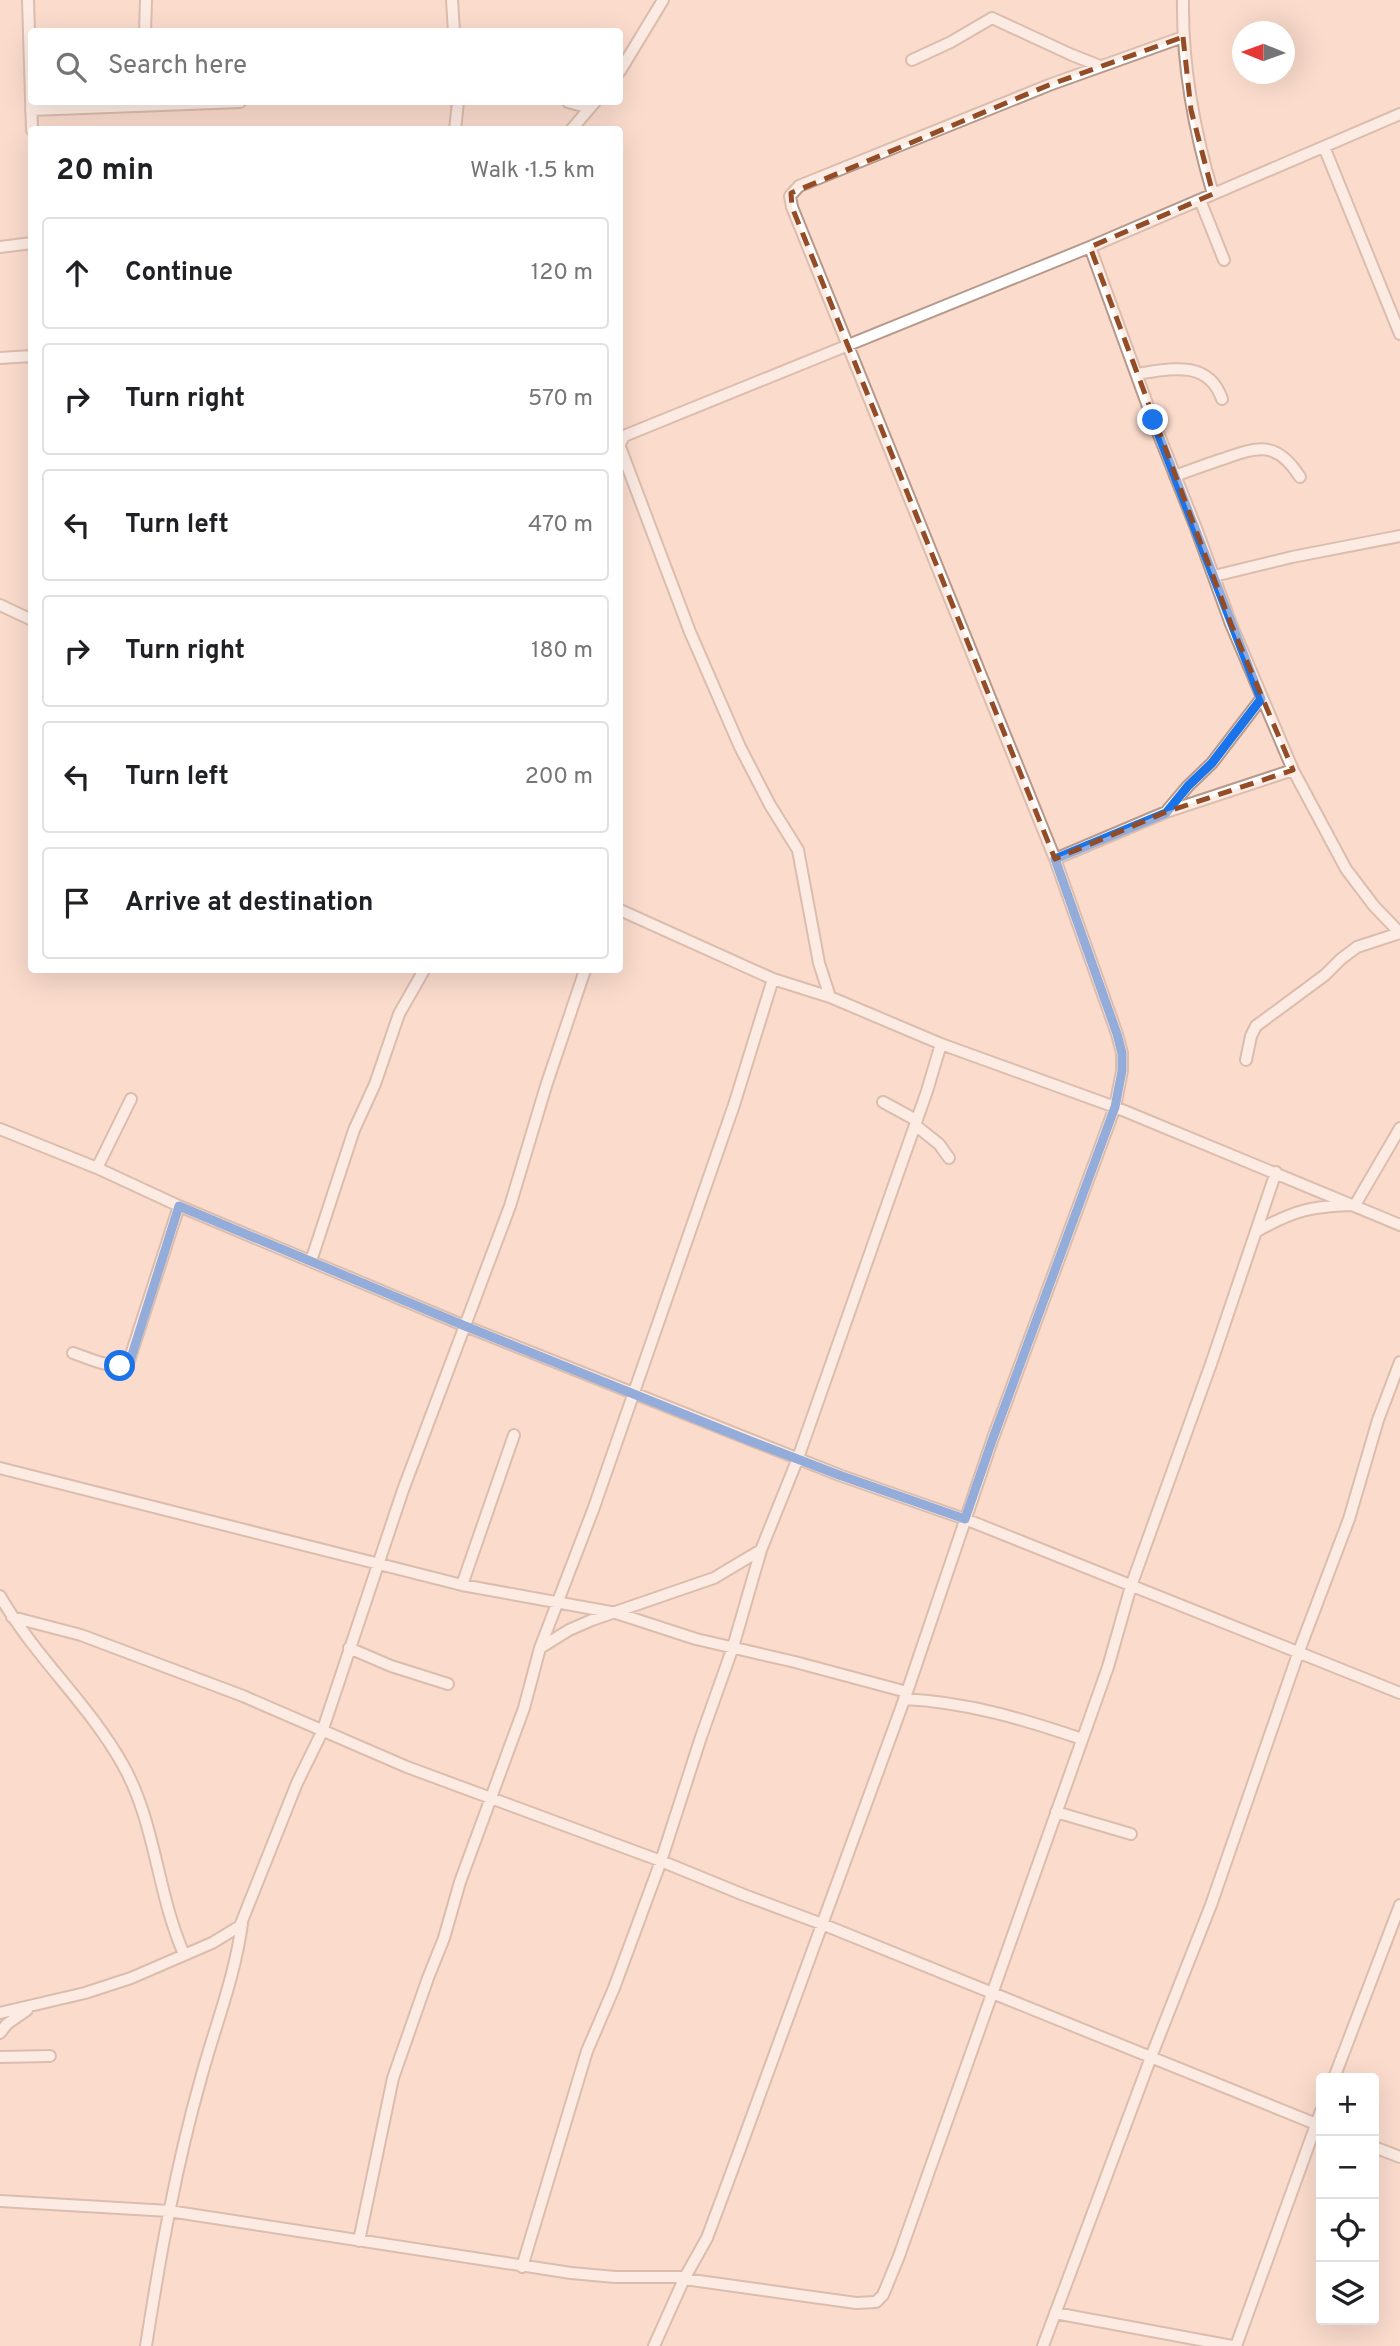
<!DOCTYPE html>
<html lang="en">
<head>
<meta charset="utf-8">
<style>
  :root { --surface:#fff; --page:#f2f2f2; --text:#202124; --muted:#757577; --line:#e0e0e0 }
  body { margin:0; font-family:Overpass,sans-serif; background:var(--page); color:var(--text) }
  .controls { position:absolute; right:21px; bottom:21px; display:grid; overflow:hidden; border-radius:7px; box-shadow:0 7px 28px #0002 }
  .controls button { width:63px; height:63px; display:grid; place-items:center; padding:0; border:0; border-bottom:2px solid var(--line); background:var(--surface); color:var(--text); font:35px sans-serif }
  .compass { position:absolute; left:1232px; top:21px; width:63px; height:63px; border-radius:50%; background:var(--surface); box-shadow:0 7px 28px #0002; rotate:271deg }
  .stop { position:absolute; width:21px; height:21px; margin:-16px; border:5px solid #1a73e8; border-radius:50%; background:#fff }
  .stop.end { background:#1a73e8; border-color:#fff; box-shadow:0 2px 7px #0008 }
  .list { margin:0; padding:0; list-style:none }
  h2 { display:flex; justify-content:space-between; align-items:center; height:91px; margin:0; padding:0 28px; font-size:30px }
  h2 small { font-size:23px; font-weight:400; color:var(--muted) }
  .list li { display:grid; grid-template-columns:46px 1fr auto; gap:21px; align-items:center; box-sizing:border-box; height:112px; margin:0 14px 14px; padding:0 14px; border:2px solid var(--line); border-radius:7px }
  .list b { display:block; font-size:26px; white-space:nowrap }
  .list em { font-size:23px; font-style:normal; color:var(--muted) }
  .icon { flex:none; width:38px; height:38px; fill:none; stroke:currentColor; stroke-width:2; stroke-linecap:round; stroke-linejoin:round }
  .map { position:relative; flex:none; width:1400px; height:2346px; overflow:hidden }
  .search { position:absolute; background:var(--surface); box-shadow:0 7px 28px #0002; left:28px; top:28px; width:595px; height:77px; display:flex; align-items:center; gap:18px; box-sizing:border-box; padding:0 24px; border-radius:7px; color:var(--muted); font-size:26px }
  .panel { position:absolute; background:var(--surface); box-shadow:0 7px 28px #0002; left:28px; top:126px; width:595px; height:847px; border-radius:7px }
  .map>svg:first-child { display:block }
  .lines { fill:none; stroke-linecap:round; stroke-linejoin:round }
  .minor-casing { stroke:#b7998b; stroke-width:14 }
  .minor { stroke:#fff; stroke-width:10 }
  .route { stroke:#1a73e8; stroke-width:9 }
  .marked { fill:none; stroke:#934c26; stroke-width:5; stroke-dasharray:14 9; stroke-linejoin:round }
</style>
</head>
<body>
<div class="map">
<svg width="1400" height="2346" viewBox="0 0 1400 2346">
  <rect width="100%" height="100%" fill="#fadbcc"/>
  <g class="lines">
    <defs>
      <path id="minor" d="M28 0 32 130
        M452 0 454 32
        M1183 0C1182 67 1194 130 1213 194
        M145 32 146 0
        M912 60 951 42 992 18 1072 55 1100 66
        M620 71 663 0
        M568 102 590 108
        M31 110 240 102
        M455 130 458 102
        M571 130 595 102
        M1324 147 1400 334
        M1200 200 1224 260
        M0 247 32 243
        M1090 247 1153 420 1196 528 1231 624 1293 770 1346 869 1374 906 1400 933
        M0 358 32 356
        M1137 374C1170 369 1208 359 1222 399
        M620 444 624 436 1090 247 1400 114
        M620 447 690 632 740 747 770 805 798 850 819 963 830 997
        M1175 476C1191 470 1207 464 1223 459 1259 446 1277 441 1300 477
        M1214 576 1292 557 1400 536
        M0 605 32 620
        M1166 812 1188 786 1212 763 1261 699
        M1055 859 1166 812 1293 770
        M620 910 773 979 830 997 941 1044 1115 1107 1400 1225
        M1246 1060 1251 1036 1256 1026 1325 975 1341 959 1357 947 1400 933
        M883 1102 916 1120
        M915 1125 939 1144 949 1158
        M0 1129 97 1168 179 1206 465 1326 839 1475 965 1519 1400 1693
        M97 1168 131 1099
        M1257 1231C1295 1210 1312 1206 1355 1205L1400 1128
        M311 1261 354 1130 375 1084 399 1014 424 970
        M73 1353C89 1358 115 1372 129 1361L179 1206
        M0 1468 462 1585 616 1613 696 1639 795 1662 907 1692
        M462 1585 514 1435
        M0 1596C35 1657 89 1704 123 1765 156 1824 157 1894 184 1954
        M12 1617 81 1635 243 1696 407 1767 661 1861 744 1895 822 1924 1321 2126
        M349 1648 391 1666 448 1684
        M540 1648 569 1630 592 1620 714 1578 761 1550
        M904 1699C967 1702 1023 1719 1082 1739
        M1056 1812 1131 1834
        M0 2013 85 1993 131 1978 212 1943 240 1926 297 1783 322 1732 403 1490 510 1206 546 1086 585 970
        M0 2033 7 2024 27 2010
        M0 2057 50 2056
        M1334 2078 1400 1905
        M1374 2147 1400 2157
        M0 2201 169 2211 571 2273 615 2277H686
        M359 2241 393 2078 428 1978 444 1938 460 1882 524 1708 540 1648 593 1510 734 1105 773 979
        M522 2267 587 2051 614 1988 661 1861 701 1737 733 1647 761 1550 798 1458 927 1091 941 1044
        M684 2279 856 2303 876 2302 883 2295 899 2256 1108 1667 1131 1586 1211 1364 1276 1172
        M1055 2313 1232 2346
        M146 2346C160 2256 176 2166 201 2078 215 2026 235 1977 242 1923
        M654 2346 684 2279 707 2238 729 2179 907 1692 993 1438 1115 1107 1122 1071V1053L1117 1034 1055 859 792 207 790 196 799 186 1049 85 1183 37
        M1043 2346 1151 2057 1211 1905 1299 1651 1349 1519 1378 1420 1400 1362
        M1236 2346 1321 2111"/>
    </defs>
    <use href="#minor" class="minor-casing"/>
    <use href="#minor" class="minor"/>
  </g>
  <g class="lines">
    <path class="route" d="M120 1366 130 1361 179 1206 465 1326 748 1440 839 1475 965 1519 993 1438 1115 1107 1122 1071V1053L1117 1034 1055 859 1166 813 1188 786 1212 763 1261 699 1153 420"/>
  </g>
  <path d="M0 0H1400V2346H0ZM1183 37 1191 110 1213 194 1090 247 1231 624 1293 770 1166 812 1055 859 792 207 791 193 1049 85Z" fill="#fadbcc" fill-opacity=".55" fill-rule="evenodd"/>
  <path class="marked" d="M1183 37 1191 110 1213 194 1090 247 1231 624 1293 770 1166 812 1055 859 792 207 791 193 1049 85Z"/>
</svg>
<div class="controls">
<button>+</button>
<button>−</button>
<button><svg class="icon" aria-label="locate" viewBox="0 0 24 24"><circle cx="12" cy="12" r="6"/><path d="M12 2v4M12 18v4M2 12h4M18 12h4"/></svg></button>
<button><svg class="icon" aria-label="layers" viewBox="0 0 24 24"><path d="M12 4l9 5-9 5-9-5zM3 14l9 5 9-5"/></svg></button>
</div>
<svg class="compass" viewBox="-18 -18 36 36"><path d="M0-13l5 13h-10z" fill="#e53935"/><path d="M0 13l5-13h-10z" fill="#757577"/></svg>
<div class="stop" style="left:120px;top:1366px"></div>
<div class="stop end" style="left:1153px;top:420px"></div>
<div class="search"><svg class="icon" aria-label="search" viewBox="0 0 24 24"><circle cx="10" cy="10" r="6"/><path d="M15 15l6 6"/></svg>Search here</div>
<section class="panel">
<h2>20 min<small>Walk · 1.5 km</small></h2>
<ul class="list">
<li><svg class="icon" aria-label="ahead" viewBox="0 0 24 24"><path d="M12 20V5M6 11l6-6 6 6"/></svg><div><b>Continue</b></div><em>120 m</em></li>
<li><svg class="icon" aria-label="right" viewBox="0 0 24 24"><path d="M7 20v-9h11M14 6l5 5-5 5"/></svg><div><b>Turn right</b></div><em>570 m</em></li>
<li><svg class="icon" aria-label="left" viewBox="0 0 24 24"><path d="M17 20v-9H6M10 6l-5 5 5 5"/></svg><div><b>Turn left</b></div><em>470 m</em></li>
<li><svg class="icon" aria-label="right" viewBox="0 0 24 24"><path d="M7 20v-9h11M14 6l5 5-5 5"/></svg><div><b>Turn right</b></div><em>180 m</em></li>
<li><svg class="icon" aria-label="left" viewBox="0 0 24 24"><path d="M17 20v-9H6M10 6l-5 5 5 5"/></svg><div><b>Turn left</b></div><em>200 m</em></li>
<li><svg class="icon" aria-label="arrive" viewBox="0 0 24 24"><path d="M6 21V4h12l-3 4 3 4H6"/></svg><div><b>Arrive at destination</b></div></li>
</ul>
</section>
</div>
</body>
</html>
